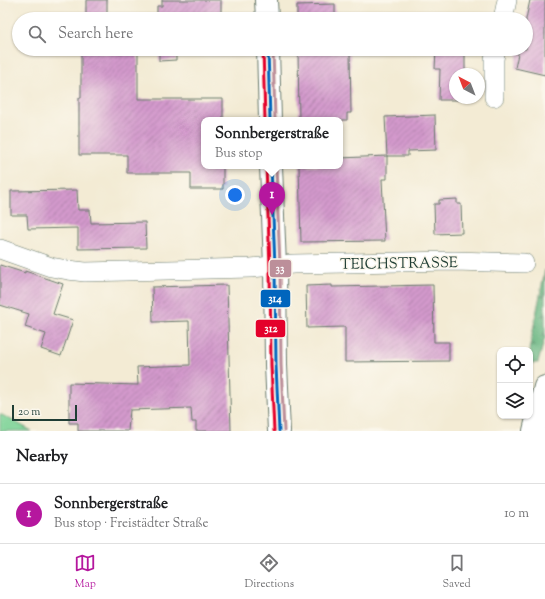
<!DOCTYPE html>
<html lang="en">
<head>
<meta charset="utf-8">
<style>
  :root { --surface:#fff; --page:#f2f2f2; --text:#202124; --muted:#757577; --line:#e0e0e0; --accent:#b5179e }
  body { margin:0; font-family:"Sorts Mill Goudy",serif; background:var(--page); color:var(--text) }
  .controls { position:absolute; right:12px; bottom:12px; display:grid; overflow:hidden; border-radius:8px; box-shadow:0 1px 3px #0004 }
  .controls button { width:36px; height:36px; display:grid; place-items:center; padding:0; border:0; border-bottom:1px solid var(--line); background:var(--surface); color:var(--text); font:20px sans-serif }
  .compass { position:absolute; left:449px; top:68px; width:36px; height:36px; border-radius:50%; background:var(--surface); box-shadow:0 1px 3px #0004; rotate:318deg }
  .scale { position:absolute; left:12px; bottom:10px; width:65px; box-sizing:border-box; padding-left:4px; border:2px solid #1f3d34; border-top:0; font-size:11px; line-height:14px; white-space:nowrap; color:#1f3d34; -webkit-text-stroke:3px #fbf7ec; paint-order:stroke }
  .you { position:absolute; left:235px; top:195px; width:14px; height:14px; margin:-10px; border:3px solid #fff; border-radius:50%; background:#1a73e8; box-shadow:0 0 0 6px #1a73e833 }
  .badge { display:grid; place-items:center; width:26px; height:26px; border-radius:50%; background:var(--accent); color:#fff; font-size:13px; font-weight:700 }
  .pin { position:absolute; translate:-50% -33px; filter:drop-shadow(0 1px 2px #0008) }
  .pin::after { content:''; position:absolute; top:21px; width:14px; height:12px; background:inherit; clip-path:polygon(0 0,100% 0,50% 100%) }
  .popup { position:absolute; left:201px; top:117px; width:142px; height:52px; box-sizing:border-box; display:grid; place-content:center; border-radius:8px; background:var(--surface); filter:drop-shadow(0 1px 3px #0005); font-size:13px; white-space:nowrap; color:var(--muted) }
  .popup b { font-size:15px; color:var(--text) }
  .popup::after { content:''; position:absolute; left:50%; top:100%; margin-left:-8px; border:8px solid transparent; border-top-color:var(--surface) }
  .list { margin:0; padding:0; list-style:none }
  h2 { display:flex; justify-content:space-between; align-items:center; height:52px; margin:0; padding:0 16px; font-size:17px }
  h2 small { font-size:13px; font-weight:400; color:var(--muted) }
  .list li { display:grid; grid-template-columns:26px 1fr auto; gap:12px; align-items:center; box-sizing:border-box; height:60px; padding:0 16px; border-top:1px solid var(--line) }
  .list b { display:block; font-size:15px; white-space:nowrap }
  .list p { margin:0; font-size:13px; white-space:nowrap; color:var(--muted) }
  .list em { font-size:13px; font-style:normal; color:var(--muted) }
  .icon { flex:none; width:22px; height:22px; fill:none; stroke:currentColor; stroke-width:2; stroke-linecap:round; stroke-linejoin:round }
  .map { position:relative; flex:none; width:545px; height:431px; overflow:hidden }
  .search { position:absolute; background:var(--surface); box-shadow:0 1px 3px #0004; left:12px; right:12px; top:12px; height:44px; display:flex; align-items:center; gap:10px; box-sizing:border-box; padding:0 14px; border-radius:22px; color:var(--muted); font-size:15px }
  .sheet { height:112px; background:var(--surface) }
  nav { display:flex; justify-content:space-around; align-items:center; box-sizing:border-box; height:56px; border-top:1px solid var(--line); background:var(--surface); font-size:11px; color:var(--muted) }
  nav a { display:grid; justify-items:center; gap:2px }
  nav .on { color:var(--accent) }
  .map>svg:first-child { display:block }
  .forest { fill:url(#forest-firs); stroke:#42795a }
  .park { fill:#7dd397; stroke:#4e8866 }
  .building { fill:url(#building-hatch) }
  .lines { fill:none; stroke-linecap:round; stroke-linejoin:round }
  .street-casing { stroke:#697a6c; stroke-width:20 }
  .primary-casing { stroke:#697a6c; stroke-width:24 }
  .highway-casing { stroke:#697a6c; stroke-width:24 }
  .street { stroke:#fff; stroke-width:19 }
  .primary { stroke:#fff; stroke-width:22 }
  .highway { stroke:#fff; stroke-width:22 }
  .bus-1-casing { stroke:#fbf7ec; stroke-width:6 }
  .bus-2-casing { stroke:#fbf7ec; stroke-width:6 }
  .bus-3-casing { stroke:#fbf7ec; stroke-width:6 }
  .bus-1 { stroke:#0065bd; stroke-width:3 }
  .bus-2 { stroke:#e4002b; stroke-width:3 }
  .bus-3 { stroke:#bc8f9a; stroke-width:3 }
  .labels { text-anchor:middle; stroke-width:3; stroke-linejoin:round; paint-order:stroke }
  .street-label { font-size:15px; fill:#1f3d34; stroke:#fbf7ec }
  .line-badge { stroke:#fbf7ec; stroke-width:1.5 }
  .badge-label { font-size:11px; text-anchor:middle; font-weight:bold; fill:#fff }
</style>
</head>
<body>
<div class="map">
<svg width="545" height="431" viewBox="0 0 545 431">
  <defs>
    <pattern id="forest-firs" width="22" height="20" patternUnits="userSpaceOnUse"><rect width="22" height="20" fill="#66b580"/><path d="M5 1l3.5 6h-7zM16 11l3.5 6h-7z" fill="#53946a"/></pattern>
    <pattern id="building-hatch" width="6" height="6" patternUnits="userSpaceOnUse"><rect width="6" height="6" fill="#d399cc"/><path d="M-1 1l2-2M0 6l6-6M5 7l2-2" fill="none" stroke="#ab7ea6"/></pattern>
  </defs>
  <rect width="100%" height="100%" fill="#fbf7ec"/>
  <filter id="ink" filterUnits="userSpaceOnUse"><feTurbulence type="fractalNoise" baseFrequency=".025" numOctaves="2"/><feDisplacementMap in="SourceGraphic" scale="8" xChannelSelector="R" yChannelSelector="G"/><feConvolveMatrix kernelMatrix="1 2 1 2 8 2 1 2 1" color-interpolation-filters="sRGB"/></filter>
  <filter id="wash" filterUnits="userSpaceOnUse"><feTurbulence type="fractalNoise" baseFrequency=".012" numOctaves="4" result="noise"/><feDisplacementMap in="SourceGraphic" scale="16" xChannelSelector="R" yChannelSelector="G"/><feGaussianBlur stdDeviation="0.9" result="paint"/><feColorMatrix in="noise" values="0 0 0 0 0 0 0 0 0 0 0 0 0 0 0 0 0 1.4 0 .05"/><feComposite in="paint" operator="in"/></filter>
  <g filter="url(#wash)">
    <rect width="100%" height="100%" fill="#f3ebd4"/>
    <path class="forest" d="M545 270V337L538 363H530V350H529Z"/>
    <path class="park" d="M0 414 32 431H0Z"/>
    <g id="blocks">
      <path class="building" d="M86 0H107V19H86Z
        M162 0H221V19H157V6H162Z
        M530 0H545V75L515 68 519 49H526V19Z
        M335 4V19H297V5Z
        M81 49H100V53H138V99H223V120H204V166H223V189H191V173H127V155H79V98H81Z
        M159 49H176V60L159 61Z
        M298 49H336V52H350L351 113H347V120H299Z
        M436 49H465V70H471V74H455V98H471V100H439L440 69H435Z
        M435 115 436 150 408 151V156H387L385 117Z
        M387 156V179H382L385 241 301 242 299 166H340V158Z
        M77 190 78 210H90L91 223 145 222 146 248 78 249V228L28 229 27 215H11V191Z
        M457 199V204H461L462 233 435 234 434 204H439V200Z
        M0 265 25 273V271L63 284 53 314 73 320 61 356 41 349 46 334 25 327 29 314 0 305Z
        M227 285 231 431H196V422H192L191 408 130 410 128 431H78V423H69V383L138 385 137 367 190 365 189 321 153 322 152 287Z
        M332 285V287L433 285 434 342H449V361L345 362V327L307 328 306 286Z"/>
    </g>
  </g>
  <g filter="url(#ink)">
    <use href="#blocks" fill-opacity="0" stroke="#697a6c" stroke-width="1"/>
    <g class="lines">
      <defs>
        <path id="street" d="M503 19 507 0
          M494 97V59L496 49
          M0 249 51 267 68 270 85 272 251 268 293 264 454 261 524 263"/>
        <path id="primary" d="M266 0 267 19
          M268 49 270 120
          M271 166 275 266 276 365 279 431"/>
        <path id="highway" d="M534 431 545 387"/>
      </defs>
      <use href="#street" class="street-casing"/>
      <use href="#primary" class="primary-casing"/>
      <use href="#highway" class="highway-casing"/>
      <use href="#street" class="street"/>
      <use href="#primary" class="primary"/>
      <use href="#highway" class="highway"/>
      <defs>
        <path id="bus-1" d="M268 49 270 120
          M271 166 275 266 276 365 279 431"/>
        <path id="bus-2" d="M263 49 265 120
          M266 166 270 266 271 365 274 431"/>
        <path id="bus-3" d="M273 49 275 120
          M276 166 280 266 281 365 284 431"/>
      </defs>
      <use href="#bus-1" class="bus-1-casing"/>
      <use href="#bus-2" class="bus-2-casing"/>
      <use href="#bus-3" class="bus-3-casing"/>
      <use href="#bus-1" class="bus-1"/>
      <use href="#bus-2" class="bus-2"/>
      <use href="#bus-3" class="bus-3"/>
    </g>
  </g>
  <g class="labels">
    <g class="street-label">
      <text transform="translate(399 263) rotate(-1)" y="5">TEICHSTRASSE</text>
    </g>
  </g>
  <g class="line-badge">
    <rect x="269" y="259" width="23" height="19" rx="4" fill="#bc8f9a"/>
    <rect x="260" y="289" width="31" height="19" rx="4" fill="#0065bd"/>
    <rect x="255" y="319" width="31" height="19" rx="4" fill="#e4002b"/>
  </g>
  <g class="badge-label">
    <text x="280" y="272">33</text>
    <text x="275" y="302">314</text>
    <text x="271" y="332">312</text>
  </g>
</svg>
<div class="controls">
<button><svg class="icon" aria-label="locate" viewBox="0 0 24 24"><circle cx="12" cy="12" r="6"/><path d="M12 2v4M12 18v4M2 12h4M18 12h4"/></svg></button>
<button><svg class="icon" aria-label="layers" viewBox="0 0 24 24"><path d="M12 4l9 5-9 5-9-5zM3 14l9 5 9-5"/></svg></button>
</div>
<svg class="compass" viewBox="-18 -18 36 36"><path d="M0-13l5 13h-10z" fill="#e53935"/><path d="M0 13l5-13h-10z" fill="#757577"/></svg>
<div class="scale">20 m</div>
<div class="you"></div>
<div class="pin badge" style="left:272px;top:215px">1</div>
<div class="popup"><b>Sonnbergerstraße</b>Bus stop</div>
<div class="search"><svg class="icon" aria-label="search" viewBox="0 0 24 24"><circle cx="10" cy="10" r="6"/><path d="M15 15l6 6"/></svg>Search here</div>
</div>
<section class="sheet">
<h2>Nearby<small></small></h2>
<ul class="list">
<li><span class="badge">1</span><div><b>Sonnbergerstraße</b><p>Bus stop · Freistädter Straße</p></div><em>10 m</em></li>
</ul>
</section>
<nav>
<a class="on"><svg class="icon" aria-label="map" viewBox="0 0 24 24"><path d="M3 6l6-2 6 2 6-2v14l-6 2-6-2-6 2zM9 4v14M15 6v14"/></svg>Map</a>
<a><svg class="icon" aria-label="directions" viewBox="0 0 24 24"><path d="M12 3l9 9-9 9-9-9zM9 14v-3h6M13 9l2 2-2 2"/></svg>Directions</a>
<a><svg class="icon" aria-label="saved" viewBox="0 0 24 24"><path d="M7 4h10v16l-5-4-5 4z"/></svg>Saved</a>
</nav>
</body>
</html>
